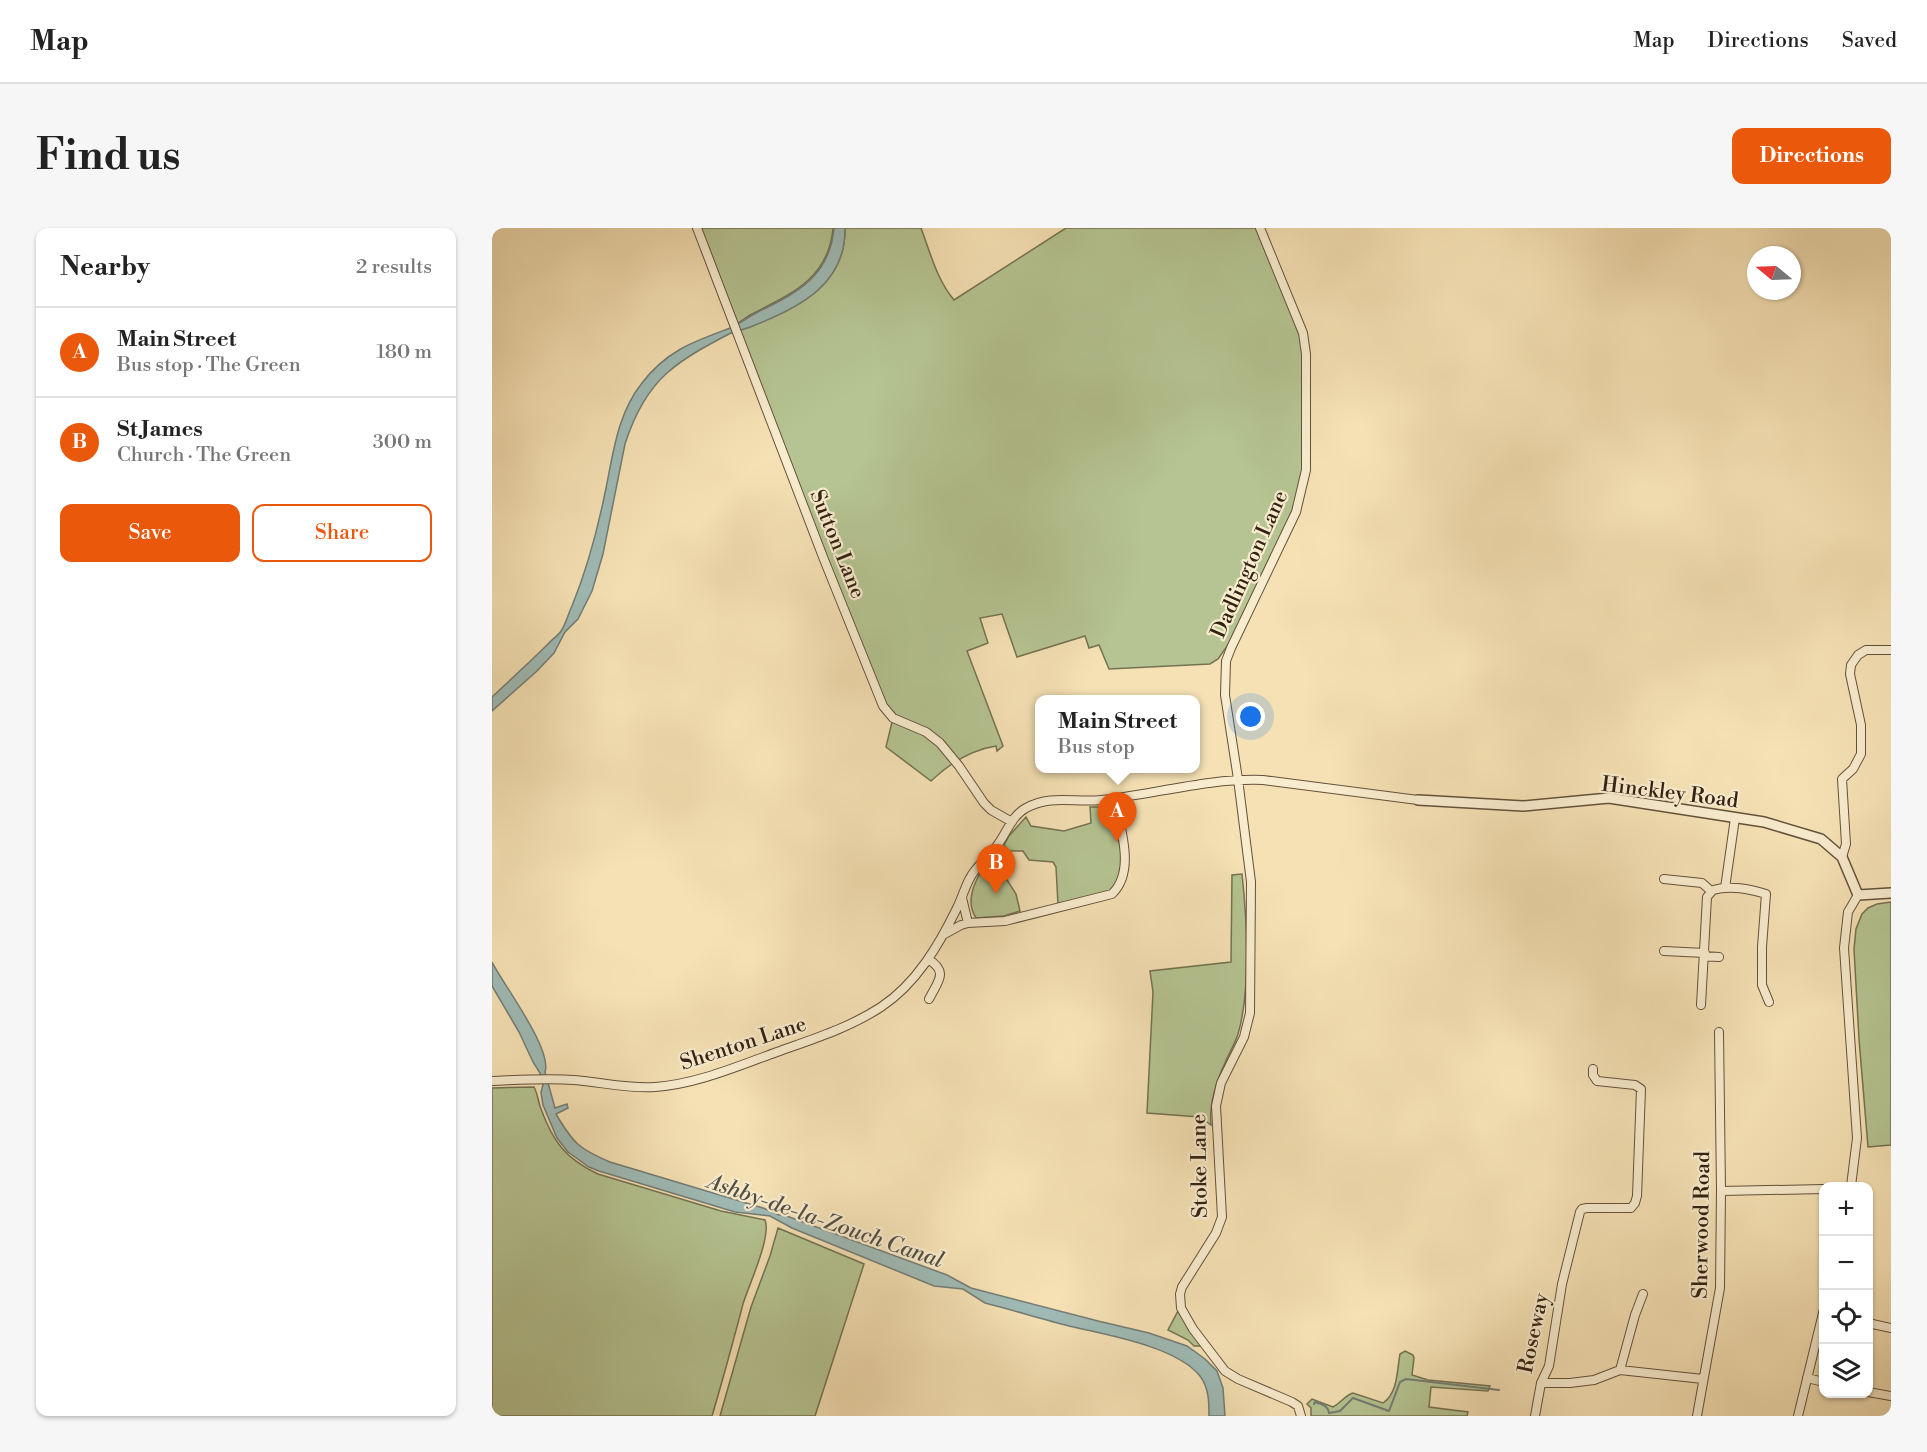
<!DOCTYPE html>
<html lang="en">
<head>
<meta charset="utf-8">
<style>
  :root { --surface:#fff; --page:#f6f6f6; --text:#222; --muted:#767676; --line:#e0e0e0; --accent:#ea580c }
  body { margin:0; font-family:"Libre Bodoni",serif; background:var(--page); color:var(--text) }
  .controls { position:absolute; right:18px; bottom:18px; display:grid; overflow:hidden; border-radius:12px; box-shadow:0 2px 4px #0004 }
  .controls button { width:54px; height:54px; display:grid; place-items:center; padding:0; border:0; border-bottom:2px solid var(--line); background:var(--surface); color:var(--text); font:30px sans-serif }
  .compass { position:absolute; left:1255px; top:18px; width:54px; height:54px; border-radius:50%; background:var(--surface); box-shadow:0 2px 4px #0004; rotate:289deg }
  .you { position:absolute; left:759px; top:489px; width:21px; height:21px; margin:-15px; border:4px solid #fff; border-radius:50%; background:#1a73e8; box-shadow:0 0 0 9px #1a73e833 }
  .badge { display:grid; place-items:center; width:39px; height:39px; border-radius:50%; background:var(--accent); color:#fff; font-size:20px; font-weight:700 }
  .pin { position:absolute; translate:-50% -50px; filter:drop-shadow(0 2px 3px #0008) }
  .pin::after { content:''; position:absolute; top:32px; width:21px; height:18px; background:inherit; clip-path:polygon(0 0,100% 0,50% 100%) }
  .popup { position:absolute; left:543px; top:467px; width:165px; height:78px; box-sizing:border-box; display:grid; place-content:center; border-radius:12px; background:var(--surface); filter:drop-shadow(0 2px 4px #0005); font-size:20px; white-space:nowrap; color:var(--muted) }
  .popup b { font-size:22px; color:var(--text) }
  .popup::after { content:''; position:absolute; left:50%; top:100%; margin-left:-12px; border:12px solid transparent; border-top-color:var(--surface) }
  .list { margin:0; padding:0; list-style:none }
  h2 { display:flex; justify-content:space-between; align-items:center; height:78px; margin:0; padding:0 24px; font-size:26px }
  h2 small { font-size:20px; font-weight:400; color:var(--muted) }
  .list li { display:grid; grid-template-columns:39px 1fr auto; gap:18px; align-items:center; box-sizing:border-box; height:90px; padding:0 24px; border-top:2px solid var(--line) }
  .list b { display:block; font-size:22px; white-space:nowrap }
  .list p { margin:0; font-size:20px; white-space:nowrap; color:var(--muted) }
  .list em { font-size:20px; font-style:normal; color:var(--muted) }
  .actions { display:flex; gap:12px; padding:18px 24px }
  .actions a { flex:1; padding:14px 0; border:2px solid var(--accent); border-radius:12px; text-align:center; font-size:21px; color:var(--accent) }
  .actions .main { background:var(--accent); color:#fff }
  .icon { flex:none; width:33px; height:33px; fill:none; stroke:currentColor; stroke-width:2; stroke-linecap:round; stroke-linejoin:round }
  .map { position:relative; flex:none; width:1399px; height:1188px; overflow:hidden; border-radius:12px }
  header { display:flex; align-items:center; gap:36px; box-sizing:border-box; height:84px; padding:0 30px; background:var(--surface); border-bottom:2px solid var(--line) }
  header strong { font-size:28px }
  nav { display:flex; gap:33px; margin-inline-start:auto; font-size:21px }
  .intro { display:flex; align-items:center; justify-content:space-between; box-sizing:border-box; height:144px; padding:0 36px }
  h1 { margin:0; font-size:42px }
  .button { padding:15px 27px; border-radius:12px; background:var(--accent); color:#fff; font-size:21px; font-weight:700 }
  main { display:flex; gap:36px; padding:0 36px }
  aside { flex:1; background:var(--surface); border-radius:12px; box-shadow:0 2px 4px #0004 }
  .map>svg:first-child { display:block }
  .green { fill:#b5c492; stroke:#747252; stroke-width:1.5 }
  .water { fill:#9fbbb6; stroke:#747d75; stroke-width:1.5 }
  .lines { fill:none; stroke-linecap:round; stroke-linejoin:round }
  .stream { stroke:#747d75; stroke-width:2 }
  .minor-casing { stroke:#64513b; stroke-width:10 }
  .tertiary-casing { stroke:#64513b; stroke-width:12 }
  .minor { stroke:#f8ecce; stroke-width:8 }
  .tertiary { stroke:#f8ecce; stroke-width:9 }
  .labels { text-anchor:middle; stroke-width:4.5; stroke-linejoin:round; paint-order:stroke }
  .street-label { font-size:21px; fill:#332113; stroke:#f8ecce }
  .water-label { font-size:22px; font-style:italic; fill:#534f44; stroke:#f8ecce }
</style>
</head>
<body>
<header>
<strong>Map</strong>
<nav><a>Map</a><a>Directions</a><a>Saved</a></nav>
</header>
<div class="intro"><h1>Find us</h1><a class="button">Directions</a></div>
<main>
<aside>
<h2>Nearby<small>2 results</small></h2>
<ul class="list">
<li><span class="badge">A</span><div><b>Main Street</b><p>Bus stop · The Green</p></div><em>180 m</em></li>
<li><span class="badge">B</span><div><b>St James</b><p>Church · The Green</p></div><em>300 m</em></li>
</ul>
<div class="actions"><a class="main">Save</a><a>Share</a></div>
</aside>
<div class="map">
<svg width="1399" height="1188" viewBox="0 0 1399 1188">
  <rect width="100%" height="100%" fill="#f5e1b4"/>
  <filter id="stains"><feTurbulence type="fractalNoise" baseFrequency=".00333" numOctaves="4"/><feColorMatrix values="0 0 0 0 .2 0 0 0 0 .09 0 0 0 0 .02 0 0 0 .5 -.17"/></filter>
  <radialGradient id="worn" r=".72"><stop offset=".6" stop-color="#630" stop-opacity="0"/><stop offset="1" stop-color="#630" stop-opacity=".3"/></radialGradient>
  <path class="green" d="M205 0H341V1C336 50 301 65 262 85 255 88 249 94 242 97Z
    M353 0H429C438 24 445 52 462 72L574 0H765L806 99 811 116 812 233 810 254 800 284 777 333 738 414 726 431 718 436 617 441 607 417 597 420 593 408 525 429 510 386 488 390 496 415 475 423 511 518 505 523 504 518C478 522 458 535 439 553L394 519 401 490 391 478 244 103C294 84 354 64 353 0Z
    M598 579H611L621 585 632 636 630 649 619 665 566 677 564 639 561 634 537 632 531 623H517L512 617 517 608 534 589 539 598 572 603 599 595Z
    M510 644 524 666 528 683 512 688 484 690C474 675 481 658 488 645Z
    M750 646C755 692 759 762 746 806 743 816 737 825 733 835 724 854 717 875 719 897L707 889 655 885 661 764 658 743 739 734 740 647Z
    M1399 674V917L1376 919 1367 811 1362 721 1364 701 1370 686 1376 680 1385 676Z
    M42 859C46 866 46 874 49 881 61 914 74 931 106 946L229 983 273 992C280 1008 256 1059 251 1076 241 1114 231 1151 220 1188H6L0 1182V860Z
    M286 1000 372 1036 323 1188H228L259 1079 278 1028Z
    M686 1083 707 1113 709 1118H702L696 1112 676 1102Z
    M913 1123 921 1127 922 1130 920 1147 936 1152 998 1158 996 1163 939 1159 937 1179 976 1184 975 1188H819V1180L815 1176 820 1171 841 1179C849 1175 852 1168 861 1165L891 1175C906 1165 905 1142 908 1126Z"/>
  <path class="water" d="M342 0H353C354 55 309 79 263 97 255 101 246 102 237 106 216 117 193 129 175 145 155 163 141 191 133 216L111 326 100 363 86 391 73 404 62 425 45 443 0 483V469C19 451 38 434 56 416 60 411 66 408 69 403 74 396 76 386 80 378 95 341 105 304 113 265 121 227 125 186 150 155 176 121 204 113 241 99 249 95 256 89 264 85 304 65 338 49 342 0Z
    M0 734C11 756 61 822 53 844L63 880 75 876 76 880 64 886C81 915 87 921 118 934L271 980 287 987H292L455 1047 479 1060 606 1093 657 1105 695 1118 713 1131 725 1143 731 1160 733 1188H717C717 1174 717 1160 708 1148 684 1118 614 1107 577 1098 549 1091 521 1082 493 1075L471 1061 442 1058 300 1000 278 988 243 984 107 943 97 939 76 924 65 910 51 877 49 864 51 857 48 845 41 834 27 804 0 758Z"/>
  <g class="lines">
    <path class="stream" d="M822 1176 823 1174C830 1176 836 1178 837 1185L848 1183 861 1170 897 1183 908 1154 914 1151 1007 1162"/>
    <defs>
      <path id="minor" d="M205 0 331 329 391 478 401 490 434 504 448 515 467 538 492 575 499 582 520 594
        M768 0 811 105 814 126V242L804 284 739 420 734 433 733 467 746 551 759 654 758 785 752 809 729 855 724 878 730 989 724 1005 690 1059 688 1066 689 1080 701 1101 733 1143 746 1151 800 1174 806 1178 809 1188
        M1350 629 1354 616 1350 551 1361 541 1369 526V497L1358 446 1359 437 1366 427 1374 422H1399
        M1172 651 1210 655 1219 663
        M1233 660 1243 590
        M470 670 476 695 513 693 620 666C644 643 628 600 623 571
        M451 707 469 697 476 695
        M1172 723 1213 725
        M1212 728 1227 729
        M436 731C457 744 446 753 437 771
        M1209 777 1215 669 1221 662C1239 657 1257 661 1274 666L1270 719V757L1277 774
        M0 853C27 852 55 850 82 852 109 854 136 861 163 859 205 856 246 838 285 824 321 811 357 800 389 779 424 756 447 717 465 680 470 670 473 659 478 650 484 638 496 630 504 619 514 607 519 588 534 580 559 566 583 575 609 572 664 566 716 550 771 552L926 572
        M1359 958 1365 910 1352 720 1356 684 1366 667
        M1229 963 1332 961
        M1376 1095 1399 1100
        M1128 1142 1143 1087 1151 1066
        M1315 1150 1332 1154
        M1049 1155H1078L1102 1152 1128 1142 1211 1151
        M1376 1164 1399 1168
        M1043 1188 1049 1155 1057 1138 1070 1056 1088 984 1090 981 1095 980H1139L1143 975 1145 968 1149 861 1143 857 1105 853 1101 847V841
        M1205 1188 1228 1060 1229 963 1227 804
        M1306 1188 1332 1081"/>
      <path id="tertiary" d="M926 572 1031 578 1117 570 1272 594 1329 611 1350 629 1366 667 1399 665"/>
    </defs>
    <use href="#minor" class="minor-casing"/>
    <use href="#tertiary" class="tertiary-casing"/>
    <use href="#minor" class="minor"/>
    <use href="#tertiary" class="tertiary"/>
  </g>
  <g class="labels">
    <g class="street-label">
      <text transform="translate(346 316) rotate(68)" y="7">Sutton Lane</text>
      <text transform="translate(757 336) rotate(-66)" y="7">Dadlington Lane</text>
      <text transform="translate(1178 564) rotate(7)" y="7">Hinckley Road</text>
      <text transform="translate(251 815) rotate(-18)" y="7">Shenton Lane</text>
      <text transform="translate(707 938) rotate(-91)" y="7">Stoke Lane</text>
      <text transform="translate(1209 997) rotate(-89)" y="7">Sherwood Road</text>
      <text transform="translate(1041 1105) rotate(-78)" y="7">Roseway</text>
    </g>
    <g class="water-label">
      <text transform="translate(334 992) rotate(19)" y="8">Ashby-de-la-Zouch Canal</text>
    </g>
  </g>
  <rect width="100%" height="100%" filter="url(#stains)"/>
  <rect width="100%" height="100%" fill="url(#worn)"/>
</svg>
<div class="controls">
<button>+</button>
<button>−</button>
<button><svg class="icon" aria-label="locate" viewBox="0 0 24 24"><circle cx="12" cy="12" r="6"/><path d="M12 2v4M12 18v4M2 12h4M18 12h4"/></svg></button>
<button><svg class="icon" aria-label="layers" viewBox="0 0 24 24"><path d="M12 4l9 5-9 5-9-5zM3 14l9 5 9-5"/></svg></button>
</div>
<svg class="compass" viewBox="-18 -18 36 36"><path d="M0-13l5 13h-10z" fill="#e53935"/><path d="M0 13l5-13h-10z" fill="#767676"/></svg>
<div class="you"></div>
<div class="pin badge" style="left:625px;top:614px">A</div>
<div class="popup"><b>Main Street</b>Bus stop</div>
<div class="pin badge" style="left:504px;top:666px">B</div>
</div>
</main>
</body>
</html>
